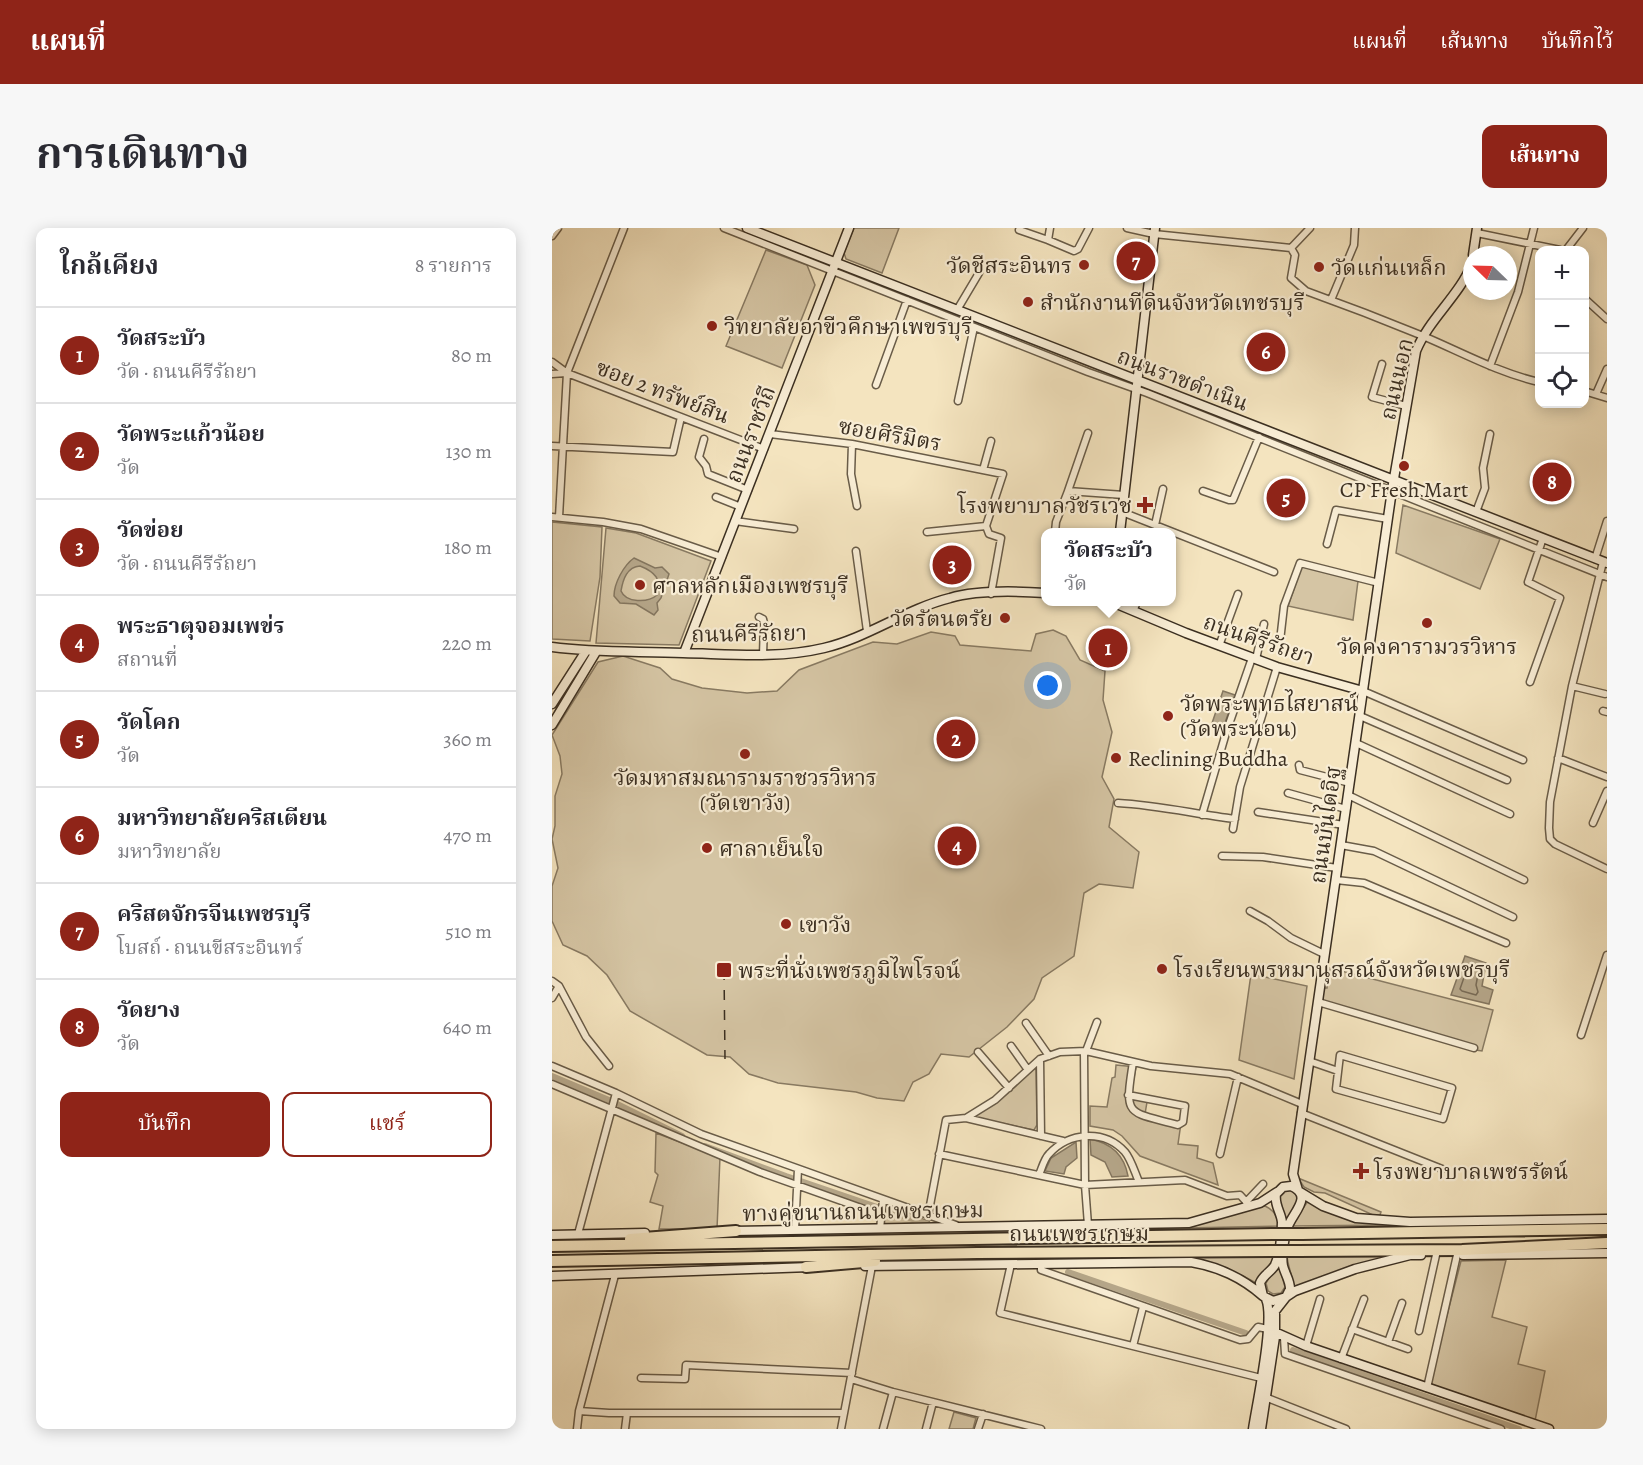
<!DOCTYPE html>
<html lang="th">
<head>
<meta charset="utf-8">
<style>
  :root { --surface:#fff; --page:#f7f7f7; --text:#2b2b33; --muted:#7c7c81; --line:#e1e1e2; --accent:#8f2418 }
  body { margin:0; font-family:Alegreya,"Noto Serif Thai",serif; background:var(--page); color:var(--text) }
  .controls { position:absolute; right:18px; top:18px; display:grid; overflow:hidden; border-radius:12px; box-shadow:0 3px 15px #0003 }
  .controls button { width:54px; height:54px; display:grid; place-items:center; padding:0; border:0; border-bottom:2px solid var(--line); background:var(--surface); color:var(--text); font:30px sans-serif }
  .compass { position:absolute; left:911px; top:18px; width:54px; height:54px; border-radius:50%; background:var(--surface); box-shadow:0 3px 15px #0003; rotate:293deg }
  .you { position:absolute; left:496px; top:458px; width:21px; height:21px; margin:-15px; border:4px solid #fff; border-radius:50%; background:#1a73e8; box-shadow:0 0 0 9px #1a73e833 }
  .badge { display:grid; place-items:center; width:39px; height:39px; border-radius:50%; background:var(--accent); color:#fff; font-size:20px; font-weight:700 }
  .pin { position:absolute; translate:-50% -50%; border:3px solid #fff; box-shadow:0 2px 6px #0006 }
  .popup { position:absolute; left:489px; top:300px; width:135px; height:78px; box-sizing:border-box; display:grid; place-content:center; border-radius:12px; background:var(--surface); filter:drop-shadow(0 2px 4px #0005); font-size:20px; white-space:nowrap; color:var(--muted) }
  .popup b { font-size:22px; color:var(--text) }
  .popup::after { content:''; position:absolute; left:50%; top:100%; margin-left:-12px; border:12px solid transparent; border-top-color:var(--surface) }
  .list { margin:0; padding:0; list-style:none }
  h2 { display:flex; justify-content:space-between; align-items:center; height:78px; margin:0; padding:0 24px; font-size:26px }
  h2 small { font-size:20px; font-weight:400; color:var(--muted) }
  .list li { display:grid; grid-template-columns:39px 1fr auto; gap:18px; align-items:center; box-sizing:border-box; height:96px; padding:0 24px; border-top:2px solid var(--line) }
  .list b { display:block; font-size:22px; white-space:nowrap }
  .list p { margin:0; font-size:20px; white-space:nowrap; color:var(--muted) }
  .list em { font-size:20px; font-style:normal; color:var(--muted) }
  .actions { display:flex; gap:12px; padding:18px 24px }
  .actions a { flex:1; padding:14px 0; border:2px solid var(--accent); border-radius:12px; text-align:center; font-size:21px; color:var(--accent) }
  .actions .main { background:var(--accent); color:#fff }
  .icon { flex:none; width:33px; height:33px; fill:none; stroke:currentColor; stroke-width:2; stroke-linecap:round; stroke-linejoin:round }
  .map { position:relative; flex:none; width:1055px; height:1201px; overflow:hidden; border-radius:12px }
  header { display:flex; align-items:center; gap:36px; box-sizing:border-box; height:84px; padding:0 30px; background:var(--accent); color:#fff }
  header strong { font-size:28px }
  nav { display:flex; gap:33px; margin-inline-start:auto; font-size:21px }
  .intro { display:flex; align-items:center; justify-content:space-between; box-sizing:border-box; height:144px; padding:0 36px }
  h1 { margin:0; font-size:42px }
  .button { padding:15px 27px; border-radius:12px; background:var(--accent); color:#fff; font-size:21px; font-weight:700 }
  main { display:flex; gap:36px; padding:0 36px }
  aside { flex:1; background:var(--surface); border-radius:12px; box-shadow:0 3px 15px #0003 }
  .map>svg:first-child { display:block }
  .green { fill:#d5c5a4; stroke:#887a62; stroke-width:1.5 }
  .water { fill:#b5a689; stroke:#84765f; stroke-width:1.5; fill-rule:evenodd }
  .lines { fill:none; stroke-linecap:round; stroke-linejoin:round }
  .shore { stroke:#786a55; stroke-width:1.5 }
  .canal { stroke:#b5a689; stroke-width:6 }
  .street-casing { stroke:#695c48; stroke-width:9 }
  .secondary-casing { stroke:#3b2f21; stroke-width:11 }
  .highway-casing { stroke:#3b2f21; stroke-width:14 }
  .street { stroke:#f8edd5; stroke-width:6 }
  .secondary { stroke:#f8edd5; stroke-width:8 }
  .highway { stroke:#f4e4bf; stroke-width:10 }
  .rail { stroke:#3b2f21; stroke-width:1.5; stroke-dasharray:10 10; stroke-linecap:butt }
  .highway-bridge-casing { stroke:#3b2f21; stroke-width:14; stroke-linecap:butt }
  .highway-bridge { stroke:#f4e4bf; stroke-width:10 }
  .poi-dot { fill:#8f2418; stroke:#f8edd5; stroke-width:2 }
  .labels { text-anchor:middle; stroke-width:4.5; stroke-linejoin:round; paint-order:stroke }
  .poi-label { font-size:22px; fill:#3b2f21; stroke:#f8edd5; text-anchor:start }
  .street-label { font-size:22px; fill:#3b2f21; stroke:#f8edd5 }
</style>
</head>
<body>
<header>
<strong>แผนที่</strong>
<nav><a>แผนที่</a><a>เส้นทาง</a><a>บันทึกไว้</a></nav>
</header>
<div class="intro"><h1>การเดินทาง</h1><a class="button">เส้นทาง</a></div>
<main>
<aside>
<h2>ใกล้เคียง<small>8 รายการ</small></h2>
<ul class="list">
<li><span class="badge">1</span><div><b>วัดสระบัว</b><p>วัด · ถนนคีรีรัถยา</p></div><em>80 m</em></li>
<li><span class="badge">2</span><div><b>วัดพระแก้วน้อย</b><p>วัด</p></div><em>130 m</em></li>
<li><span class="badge">3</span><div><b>วัดข่อย</b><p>วัด · ถนนคีรีรัถยา</p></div><em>180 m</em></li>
<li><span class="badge">4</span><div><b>พระธาตุจอมเพข่ร</b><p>สถานที่</p></div><em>220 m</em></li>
<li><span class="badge">5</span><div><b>วัดโคก</b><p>วัด</p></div><em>360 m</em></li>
<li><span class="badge">6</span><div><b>มหาวิทยาลัยคริสเตียน</b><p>มหาวิทยาลัย</p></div><em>470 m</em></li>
<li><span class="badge">7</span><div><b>คริสตจักรจีนเพชรบุรี</b><p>โบสถ์ · ถนนขีสระอินทร์</p></div><em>510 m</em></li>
<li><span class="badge">8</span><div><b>วัดยาง</b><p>วัด</p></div><em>640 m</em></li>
</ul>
<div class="actions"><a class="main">บันทึก</a><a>แชร์</a></div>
</aside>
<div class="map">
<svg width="1055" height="1201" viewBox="0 0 1055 1201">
  <rect width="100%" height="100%" fill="#f4e4bf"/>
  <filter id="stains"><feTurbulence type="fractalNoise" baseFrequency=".00333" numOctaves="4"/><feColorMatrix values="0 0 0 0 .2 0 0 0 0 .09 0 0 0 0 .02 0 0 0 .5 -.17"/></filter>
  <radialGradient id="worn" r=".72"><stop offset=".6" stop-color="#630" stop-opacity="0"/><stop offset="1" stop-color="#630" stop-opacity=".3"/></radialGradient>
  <path class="green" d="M302 0H347L330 45 294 31 292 25Z
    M214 22 255 37 263 57 230 140 174 118Z
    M851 277 948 311 928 361 844 325Z
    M0 294 50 299 48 349 38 413 0 411Z
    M54 300 84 305 159 333 127 417 44 415Z
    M750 338 806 353 801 392 736 378Z
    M501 402 514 408 528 432 553 443 551 472 560 504 550 549 562 571 557 599 587 624 581 660 547 656 532 665 522 728 490 750 482 771 455 799 417 829 389 826 377 846 361 854 352 873 325 870 304 864 226 855 197 846 178 829 155 827 78 783 55 747 35 728 11 717 0 693V658L6 640 0 611 3 598V568L10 546 8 528 0 507 46 434 71 428 108 440 120 451 150 460 195 465 225 463 247 442 321 414 345 416 379 404 403 408 408 417 479 423 484 406Z
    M778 740 941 782 930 823 924 822V818L769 773 772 760H775Z
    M699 746 755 758 742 851 687 832Z
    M564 837 584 839 579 865 596 868 593 886 629 895 626 916 646 918 645 930 661 935 666 957 588 928 570 908 561 902 538 898V878L555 879 560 850 563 849Z
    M481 840 484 842 485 897 482 902 425 890 423 887 445 874Z
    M104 905 168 929 165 1001H107L111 978 98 974 106 947 103 944Z
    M746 950 829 984 828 987 823 988 773 965 762 964 752 959Z
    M738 962C754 970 740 982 734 993L727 969 732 963Z
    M756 973C781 989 807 993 837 997L739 998Z
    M332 975 378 994 329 997Z
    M713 978C722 982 726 989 726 998L584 1001 631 998Z
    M867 1024 741 1061C742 1052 736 1039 735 1028Z
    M675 1026 722 1028C719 1040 709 1045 704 1055 668 1034 648 1031 607 1030Z
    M728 1031V1041L733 1059 729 1065 721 1066 716 1063 714 1055Z
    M954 1032 940 1089 975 1099 966 1136 993 1143 983 1193 877 1157 909 1033Z
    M402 1184 424 1190 421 1201H397Z"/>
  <path class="water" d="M82 330 103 340 110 339 117 346 109 370 105 375 106 382 102 387 84 376 68 375 62 368C62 355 72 337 82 330ZM88 338C101 343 112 352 105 367 96 375 74 375 69 363 71 351 75 339 88 338Z
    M671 463 683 467 670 503 659 498Z
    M913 728 934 735 930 758 941 762 937 776 899 767Z
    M538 911C559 915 572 926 576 948L560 949 553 934 539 927Z
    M524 914 525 930 514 939 512 946 493 943 499 930Z"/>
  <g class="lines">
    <path class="shore" d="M919 736 927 741 924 757 926 764 924 767 910 763 908 761 916 738Z"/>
    <path class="canal" d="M0 848 57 872 130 908
      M153 918 234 948 375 996
      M516 1044 694 1105
      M741 1122 967 1201"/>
    <defs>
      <path id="street" d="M172 0 536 144 595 165 1055 349
        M498 0 496 12 522 23 526 21 537 0
        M575 0 602 6 739 20
        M467 2 496 12
        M925 5 1008 22
        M0 8 6 0
        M739 20 743 27 739 50 754 63C793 77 832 92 871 108 909 124 947 145 987 154
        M739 20 758 0
        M1014 22 1031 0
        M1032 70 1055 91
        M779 72 802 17 803 0
        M405 82 427 45
        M0 134 15 145 212 221
        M830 136 820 169 854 178
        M938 138 966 64 982 0
        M0 146 14 145
        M324 157 355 72
        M1032 163 1055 170
        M1044 166 1055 141
        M406 173 422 99
        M218 206 300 216 451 246 434 298 437 306 449 310 439 366
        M152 211 147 229 154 238 156 246 196 262
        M300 216 299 246 305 278
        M0 218 121 224 129 189
        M431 242 439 213
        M516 263 536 205
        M651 263 677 272H681L707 209
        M164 269 189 279
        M570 284 722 344
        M924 284 933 260 931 240 938 206
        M0 289 51 294 89 301 170 329
        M7 289 15 145 72 0
        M183 293 242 301
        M603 297 611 261
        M375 304 434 298
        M503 304 504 294 516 263 572 267
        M775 316 784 282 836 291
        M304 323 315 403
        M1043 331 1055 293
        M1051 334 1020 458 998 574 997 600 998 611 1003 616 1055 641
        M581 383 585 374
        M207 389 211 391 212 396 211 427
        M728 413 732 378 748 335 827 355
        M667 418 686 366
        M704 431 712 396
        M978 454 1008 370 976 354 991 310
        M1020 458 1053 466
        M811 463 971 532
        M1051 483 1055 484
        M808 488 955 552
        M804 515 958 586
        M1006 530 1055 549
        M747 537 748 542 798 555
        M736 565 794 581
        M796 567 972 652
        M566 575C605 577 643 586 683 591
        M706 584 792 597
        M650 587 674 505 700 430
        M1041 595 1055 563
        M681 601 688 559 725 439
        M789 617 822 623 961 689
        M670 628 711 629 785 640
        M784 652 812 655 954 715
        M698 683 716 693 739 710 772 726
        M0 753 7 758 34 809 57 838
        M0 770 7 758
        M766 774 922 820
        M474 795 497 828
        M1029 807 1055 727
        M459 818 476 842
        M534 823 545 794
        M426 824 457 860
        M532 824 533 957 536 997
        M788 827 900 860 891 891 784 861Z
        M488 831 489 908
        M757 833 786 843
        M0 838 64 865 149 906 404 997
        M0 856 208 944 329 987
        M576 867 633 878 631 894 626 897C575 883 572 890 581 834
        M749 885 890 941
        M414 890 511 913
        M387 926 533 957 633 952 675 968 688 967 698 978
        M668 926 686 849
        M487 947C490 940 492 931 497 926 517 904 552 901 573 924 579 931 583 945 587 954
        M694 974 711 956
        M376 988 394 892 414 890 443 872 488 831 508 824 534 823 599 838 678 846 750 876
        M328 1001 331 972
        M243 1002 246 941
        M26 1006 64 865
        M489 1035V1042L688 1112 696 1111 706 1099 716 1101
        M459 1036 448 1085 713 1151
        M63 1047 27 1183 57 1185H292
        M800 1101 856 1121
        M867 1103 884 1027
        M732 1110 733 1126 949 1201
        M836 1114 850 1075
        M581 1118 591 1079
        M754 1118 768 1071
        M789 1131 812 1071
        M89 1150 133 1151 134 1137 300 1145
        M299 1151 341 1164 489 1201
        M875 1160 905 1027
        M713 1169 794 1201
        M25 1201 27 1183
        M73 1201 75 1185
        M289 1201 320 1038
        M331 1201 341 1164
        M374 1201 381 1174
        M426 1201 431 1186"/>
      <path id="secondary" d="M195 0 1055 335
        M921 27 925 0
        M568 304 603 0
        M560 374 634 405 725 439 811 463
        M0 419C44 425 87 423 131 425 178 426 226 431 272 420 315 410 354 381 398 370 425 362 465 363 493 365
        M132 425 297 0
        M0 476 34 423
        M0 497 44 424
        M739 958C763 968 739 986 735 1001 732 1011 729 1028 731 1038 733 1046 738 1052 738 1061L734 1069 721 1073 711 1068 708 1055C711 1047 719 1044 723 1037 728 1026 730 1006 730 994 729 984 722 977 724 966L731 959Z
        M746 962 741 946 840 262 864 123C877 91 907 68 920 36
        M748 964 771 978 804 990 858 994 1055 991
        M180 1003 637 995 708 975 725 964
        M0 1007 93 1005
        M911 1027 1055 1025
        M313 1038 639 1034C667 1039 689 1049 711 1068
        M0 1048 258 1039
        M716 1101 754 1118 997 1201
        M701 1201C705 1175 723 1091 714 1071
        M709 1201 723 1109V1083L734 1069 743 1063 803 1041 858 1027H869"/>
      <path id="highway" d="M750 1006 1055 1001
        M78 1011 184 1003
        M0 1018 720 1006
        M746 1023 910 1022 1055 1015
        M0 1033 425 1025 719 1023
        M254 1039 323 1033"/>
    </defs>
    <use href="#street" class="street-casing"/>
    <use href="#secondary" class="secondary-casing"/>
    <use href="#highway" class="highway-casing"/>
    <use href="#street" class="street"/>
    <use href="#secondary" class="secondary"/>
    <use href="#highway" class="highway"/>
    <path class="rail" d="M172 742 173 831"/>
    <defs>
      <path id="highway-bridge" d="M720 1006H750
        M719 1023H746"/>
    </defs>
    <use href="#highway-bridge" class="highway-bridge-casing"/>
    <use href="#highway-bridge" class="highway-bridge"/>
  </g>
  <g class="poi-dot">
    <circle cx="532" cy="37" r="6"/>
    <circle cx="767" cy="39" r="6"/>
    <circle cx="476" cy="74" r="6"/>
    <circle cx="160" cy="98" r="6"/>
    <circle cx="852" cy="238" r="6"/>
    <path d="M590 268h6v6h6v6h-6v6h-6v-6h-6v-6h6z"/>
    <circle cx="88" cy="357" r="6"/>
    <circle cx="453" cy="390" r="6"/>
    <circle cx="875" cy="395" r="6"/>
    <circle cx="616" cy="488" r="6"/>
    <circle cx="193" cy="526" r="6"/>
    <circle cx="564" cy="530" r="6"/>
    <circle cx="155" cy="620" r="6"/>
    <circle cx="234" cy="696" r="6"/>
    <circle cx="610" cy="741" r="6"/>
    <rect x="164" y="734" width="16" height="16" rx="3"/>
    <path d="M806 934h6v6h6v6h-6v6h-6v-6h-6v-6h6z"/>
  </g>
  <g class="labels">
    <g class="poi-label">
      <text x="520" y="45" text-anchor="end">วัดชีสระอินทร</text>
      <text x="779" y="47">วัดแก่นเหล็ก</text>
      <text x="488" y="82">สำนักงานทีดินจังหวัดเทชรบุรี</text>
      <text x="172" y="106">วิทยาลัยอาขีวคึกษาเพขรบุรี</text>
      <text x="852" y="269" text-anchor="middle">CP Fresh Mart</text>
      <text x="580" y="285" text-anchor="end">โรงพยาบาลวัชรเวช</text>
      <text x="100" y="365">ศาลหลักเมืองเพชรบุรี</text>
      <text x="441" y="398" text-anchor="end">วัดรัตนตรัย</text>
      <text x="875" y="426" text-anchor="middle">วัดคงคารามวรวิหาร</text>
      <text x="628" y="483">วัดพระพุทธไสยาสน์<tspan x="628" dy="25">(วัดพระนอน)</tspan></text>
      <text x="576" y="538">Reclining Buddha</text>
      <text x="193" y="557" text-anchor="middle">วัดมหาสมณารามราชวรวิหาร<tspan x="193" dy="25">(วัดเขาวัง)</tspan></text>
      <text x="167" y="628">ศาลาเย็นใจ</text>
      <text x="246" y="704">เขาวัง</text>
      <text x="622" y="749">โรงเรียนพรหมานุสรณ์จังหวัดเพชรบุรี</text>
      <text x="186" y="750">พระที่นั่งเพชรภูมิไพโรจน์</text>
      <text x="822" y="951">โรงพยาบาลเพชรรัตน์</text>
    </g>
    <g class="street-label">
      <text transform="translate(631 151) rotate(21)" y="8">ถนนราชดำเนิน</text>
      <text transform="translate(844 151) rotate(-77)" y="8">ถนนนอก</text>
      <text transform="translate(111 163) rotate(21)" y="8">ซอย 2 ทรัพย์สิน</text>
      <text transform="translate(198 206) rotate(-69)" y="8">ถนนราชวิถี</text>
      <text transform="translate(338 206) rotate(10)" y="8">ซอยศิริมิตร</text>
      <text transform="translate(197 405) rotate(-1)" y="8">ถนนคีรีรัถยา</text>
      <text transform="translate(707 411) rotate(19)" y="8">ถนนคีรีรัถยา</text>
      <text transform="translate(773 597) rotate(-82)" y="8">ถนนบันไดอิฐ</text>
      <text transform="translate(311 983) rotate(-1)" y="8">ทางคู่ขนานถนนเพชรเกษม</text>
      <text x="527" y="1013">ถนนเพชรเกษม</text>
    </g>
  </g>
  <rect width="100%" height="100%" filter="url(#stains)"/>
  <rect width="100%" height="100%" fill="url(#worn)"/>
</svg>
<div class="controls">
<button>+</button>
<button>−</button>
<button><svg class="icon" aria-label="locate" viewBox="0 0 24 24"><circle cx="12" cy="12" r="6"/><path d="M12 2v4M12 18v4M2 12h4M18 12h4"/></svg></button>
</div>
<svg class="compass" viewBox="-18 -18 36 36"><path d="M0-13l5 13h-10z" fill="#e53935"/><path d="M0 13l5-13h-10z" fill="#7c7c81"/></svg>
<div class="you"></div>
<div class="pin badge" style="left:556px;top:420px">1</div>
<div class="popup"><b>วัดสระบัว</b>วัด</div>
<div class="pin badge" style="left:404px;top:511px">2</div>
<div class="pin badge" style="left:400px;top:337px">3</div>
<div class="pin badge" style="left:405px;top:618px">4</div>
<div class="pin badge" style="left:734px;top:270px">5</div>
<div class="pin badge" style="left:714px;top:124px">6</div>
<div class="pin badge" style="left:584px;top:33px">7</div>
<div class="pin badge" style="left:1000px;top:254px">8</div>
</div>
</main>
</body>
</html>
